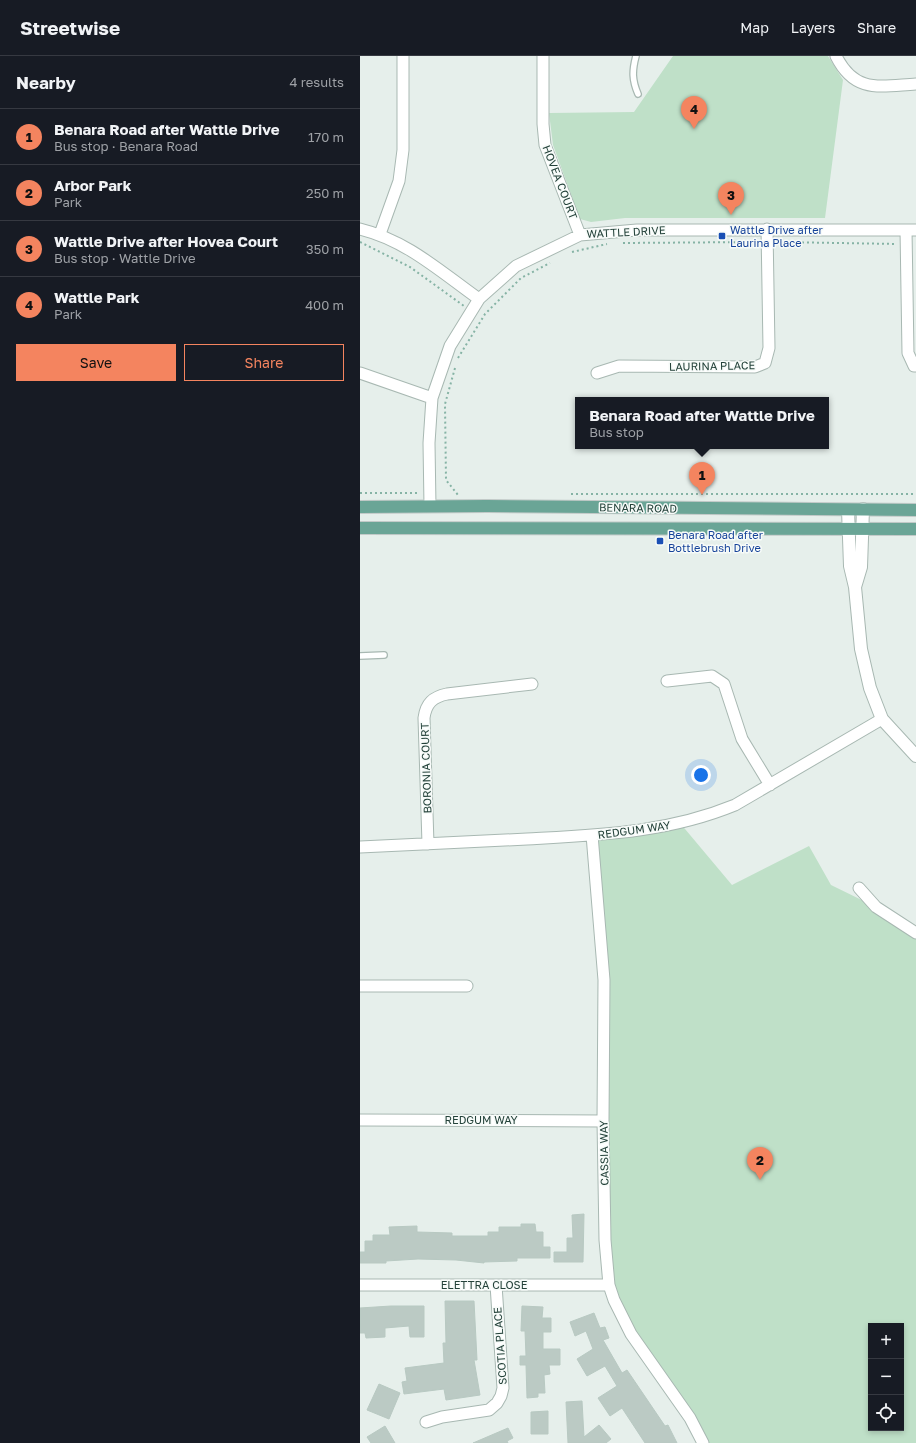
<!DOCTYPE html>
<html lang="en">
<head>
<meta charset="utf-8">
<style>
  :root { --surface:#171b24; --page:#242831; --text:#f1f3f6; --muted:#9ea1a6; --line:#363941; --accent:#f4845f }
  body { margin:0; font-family:"Golos Text",sans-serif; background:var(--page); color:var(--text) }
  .controls { position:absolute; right:12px; bottom:12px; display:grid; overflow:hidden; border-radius:0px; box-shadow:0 2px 6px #0003 }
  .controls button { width:36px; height:36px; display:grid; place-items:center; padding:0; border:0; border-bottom:1px solid var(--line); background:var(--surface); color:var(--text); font:20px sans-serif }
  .you { position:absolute; left:341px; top:719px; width:14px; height:14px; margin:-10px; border:3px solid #fff; border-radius:50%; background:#1a73e8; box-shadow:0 0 0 6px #1a73e833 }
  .badge { display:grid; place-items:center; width:26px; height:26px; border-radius:50%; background:var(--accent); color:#111; font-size:13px; font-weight:700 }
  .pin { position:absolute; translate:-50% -33px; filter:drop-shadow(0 1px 2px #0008) }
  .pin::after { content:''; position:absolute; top:21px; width:14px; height:12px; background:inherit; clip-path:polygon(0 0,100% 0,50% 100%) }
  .popup { position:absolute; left:215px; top:341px; width:254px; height:52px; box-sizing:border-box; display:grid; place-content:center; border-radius:0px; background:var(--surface); filter:drop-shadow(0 1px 3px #0005); font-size:13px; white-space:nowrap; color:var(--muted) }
  .popup b { font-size:15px; color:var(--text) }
  .popup::after { content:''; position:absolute; left:50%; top:100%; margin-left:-8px; border:8px solid transparent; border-top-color:var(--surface) }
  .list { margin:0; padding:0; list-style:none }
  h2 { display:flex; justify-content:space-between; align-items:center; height:52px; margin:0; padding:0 16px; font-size:17px }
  h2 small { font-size:13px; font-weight:400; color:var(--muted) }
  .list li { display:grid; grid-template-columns:26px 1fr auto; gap:12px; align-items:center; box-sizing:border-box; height:56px; padding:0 16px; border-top:1px solid var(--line) }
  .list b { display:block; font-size:15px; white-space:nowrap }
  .list p { margin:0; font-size:13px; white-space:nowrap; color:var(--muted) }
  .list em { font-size:13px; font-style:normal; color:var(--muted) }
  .actions { display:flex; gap:8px; padding:12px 16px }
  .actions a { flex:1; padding:9px 0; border:1px solid var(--accent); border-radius:0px; text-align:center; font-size:14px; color:var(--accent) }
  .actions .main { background:var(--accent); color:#111 }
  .icon { flex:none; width:22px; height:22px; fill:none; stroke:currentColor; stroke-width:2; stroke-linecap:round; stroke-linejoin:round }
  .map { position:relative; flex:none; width:556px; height:1387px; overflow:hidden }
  header { display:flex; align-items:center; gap:24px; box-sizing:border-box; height:56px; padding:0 20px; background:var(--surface); border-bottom:1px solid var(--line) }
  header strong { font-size:19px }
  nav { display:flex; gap:22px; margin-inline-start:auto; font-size:14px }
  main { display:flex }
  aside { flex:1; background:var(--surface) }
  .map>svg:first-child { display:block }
  .green { fill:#bfe0c8; fill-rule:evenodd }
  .building { fill:#bbcac4; stroke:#b8c9c2 }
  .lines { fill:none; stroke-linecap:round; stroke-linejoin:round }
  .service-casing { stroke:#a8b8b2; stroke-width:8 }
  .minor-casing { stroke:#a8b8b2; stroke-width:13 }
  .tertiary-casing { stroke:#a8b8b2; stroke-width:14 }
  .primary-casing { stroke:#c2cac8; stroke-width:14 }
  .path { stroke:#86b3a5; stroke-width:2; stroke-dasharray:2 3; stroke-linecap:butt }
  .service { stroke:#fff; stroke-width:5.5 }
  .minor { stroke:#fff; stroke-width:11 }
  .tertiary { stroke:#fff; stroke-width:12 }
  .primary { stroke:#6aa596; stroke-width:12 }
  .transit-dot { fill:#1a4fb4; stroke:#f7fbf9; stroke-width:1.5 }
  .labels { text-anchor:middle; stroke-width:3; stroke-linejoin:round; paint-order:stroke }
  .street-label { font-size:11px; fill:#24423a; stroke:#f7fbf9 }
  .transit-label { font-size:11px; fill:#164399; stroke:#f7fbf9; text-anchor:start }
</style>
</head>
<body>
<header>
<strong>Streetwise</strong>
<nav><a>Map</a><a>Layers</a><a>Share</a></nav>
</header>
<main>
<aside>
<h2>Nearby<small>4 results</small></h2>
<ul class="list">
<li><span class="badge">1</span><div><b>Benara Road after Wattle Drive</b><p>Bus stop · Benara Road</p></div><em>170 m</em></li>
<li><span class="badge">2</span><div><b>Arbor Park</b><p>Park</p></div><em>250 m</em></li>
<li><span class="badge">3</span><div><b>Wattle Drive after Hovea Court</b><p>Bus stop · Wattle Drive</p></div><em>350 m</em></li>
<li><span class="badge">4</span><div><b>Wattle Park</b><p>Park</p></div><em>400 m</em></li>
</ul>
<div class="actions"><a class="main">Save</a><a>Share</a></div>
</aside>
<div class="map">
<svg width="556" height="1387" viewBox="0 0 556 1387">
  <rect width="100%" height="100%" fill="#e6efeb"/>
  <path class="green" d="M313 0H468L483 24 465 162H265L231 166 220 163 193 89 189 57 274 56Z
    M320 767 372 829 449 790 471 829 516 851 556 877V1387H343L271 1278 249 1229 244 924 232 780ZM511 1270H541V1372H511Z"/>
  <path class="building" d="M224 1158 223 1206H194V1196H207V1182H213L212 1159Z
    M161 1168H175L176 1176H183V1191H190V1202H157V1205L124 1206V1207L96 1204 58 1203 26 1205V1207H0V1196H5V1185H13V1179H30L29 1171 57 1170V1176L92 1177V1180H128V1176H139V1171H161Z
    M85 1245H114L117 1304H114L120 1339 86 1344 84 1333 44 1338 42 1326 47 1325 45 1312 84 1307 83 1287H86Z
    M31 1250H64V1281H50L49 1270 25 1272V1281L6 1282 5 1277H0V1252Z
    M162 1250 183 1251 182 1262H191V1276H183V1293H200V1309H189L190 1318 184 1319 185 1337H178V1341L167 1342 166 1309H160V1300H166L165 1275H161Z
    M234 1257 240 1272 245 1271 249 1282 243 1284 262 1317 267 1314 305 1370 308 1369 317 1387H285L262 1352 250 1360 238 1342 257 1330 245 1310 227 1320 217 1303 233 1293 226 1275 215 1280 210 1266Z
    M19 1328 40 1337 29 1363 7 1354Z
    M222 1345 224 1381 239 1369 251 1383 246 1387H208L206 1346Z
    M188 1355V1378H171V1356Z
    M25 1370 35 1387H11L7 1381Z
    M148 1372 153 1382 147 1385 148 1387H113Z"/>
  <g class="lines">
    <defs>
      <path id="service" d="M276 0C272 15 272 24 278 38
        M0 600 24 599"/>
      <path id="minor" d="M183 0V68L185 89 220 179
        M476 0C495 38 520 30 556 28
        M0 173C46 184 81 216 119 243
        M546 174 548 297 554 310H556
        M20 178 39 125 43 94V0
        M0 317 72 342
        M237 317 259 310 395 311 405 307 409 292 407 173
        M70 450 69 387 72 342 90 290 119 243 156 210 220 179 277 174H556
        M307 625 352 620 364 628 382 683 410 729
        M232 779 244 924 243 1065 245 1184 249 1229 254 1244 271 1278 330 1362 343 1387
        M68 788 64 662C66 647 73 641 87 638L172 628
        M0 791C56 788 111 786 167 783 239 779 307 777 375 749L522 663
        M499 832 516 851 556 877
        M0 930H107
        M0 1064 243 1065
        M0 1229H249
        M66 1366 82 1361 129 1354 137 1347 141 1340 143 1332 136 1229"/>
      <path id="tertiary" d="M488 454 490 510 495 531 501 593 510 632 522 663 556 700
        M495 531 501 511 503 453"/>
      <path id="primary" d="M0 451 127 450 556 454
        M0 472 556 473"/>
    </defs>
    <use href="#service" class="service-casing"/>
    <use href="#minor" class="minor-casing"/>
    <use href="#tertiary" class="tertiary-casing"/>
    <use href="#primary" class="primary-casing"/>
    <path class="path" d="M0 186 50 211 104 250
      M417 186 537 188
      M263 187 397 186
      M212 196 247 188
      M98 302 125 258 161 222 190 207
      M95 312 85 348 86 424 98 439
      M0 437H59
      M211 438H556"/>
    <use href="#service" class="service"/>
    <use href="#minor" class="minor"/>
    <use href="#tertiary" class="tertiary"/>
    <use href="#primary" class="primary"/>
  </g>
  <g class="transit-dot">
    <rect x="358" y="176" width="8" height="8" rx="2"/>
    <rect x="296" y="481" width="8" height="8" rx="2"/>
  </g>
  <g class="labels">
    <g class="street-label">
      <text transform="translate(200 126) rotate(69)" y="4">HOVEA COURT</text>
      <text transform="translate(266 176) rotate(-3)" y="4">WATTLE DRIVE</text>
      <text transform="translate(352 310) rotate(-1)" y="4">LAURINA PLACE</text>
      <text transform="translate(278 452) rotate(1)" y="4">BENARA ROAD</text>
      <text transform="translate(66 712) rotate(-92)" y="4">BORONIA COURT</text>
      <text transform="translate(274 774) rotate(-8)" y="4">REDGUM WAY</text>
      <text x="121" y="1068">REDGUM WAY</text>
      <text transform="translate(244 1097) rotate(-91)" y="4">CASSIA WAY</text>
      <text x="124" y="1233">ELETTRA CLOSE</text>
      <text transform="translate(140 1290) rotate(-94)" y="4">SCOTIA PLACE</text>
    </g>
    <g class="transit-label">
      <text x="370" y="178">Wattle Drive after<tspan x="370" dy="13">Laurina Place</tspan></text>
      <text x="308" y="483">Benara Road after<tspan x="308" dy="13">Bottlebrush Drive</tspan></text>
    </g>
  </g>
</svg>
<div class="controls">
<button>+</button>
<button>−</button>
<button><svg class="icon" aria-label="locate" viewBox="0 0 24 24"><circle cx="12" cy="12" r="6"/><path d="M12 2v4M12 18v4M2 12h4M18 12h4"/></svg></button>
</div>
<div class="you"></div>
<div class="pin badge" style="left:342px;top:439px">1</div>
<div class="popup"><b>Benara Road after Wattle Drive</b>Bus stop</div>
<div class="pin badge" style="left:400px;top:1124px">2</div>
<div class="pin badge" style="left:371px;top:159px">3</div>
<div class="pin badge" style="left:334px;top:73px">4</div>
</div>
</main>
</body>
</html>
